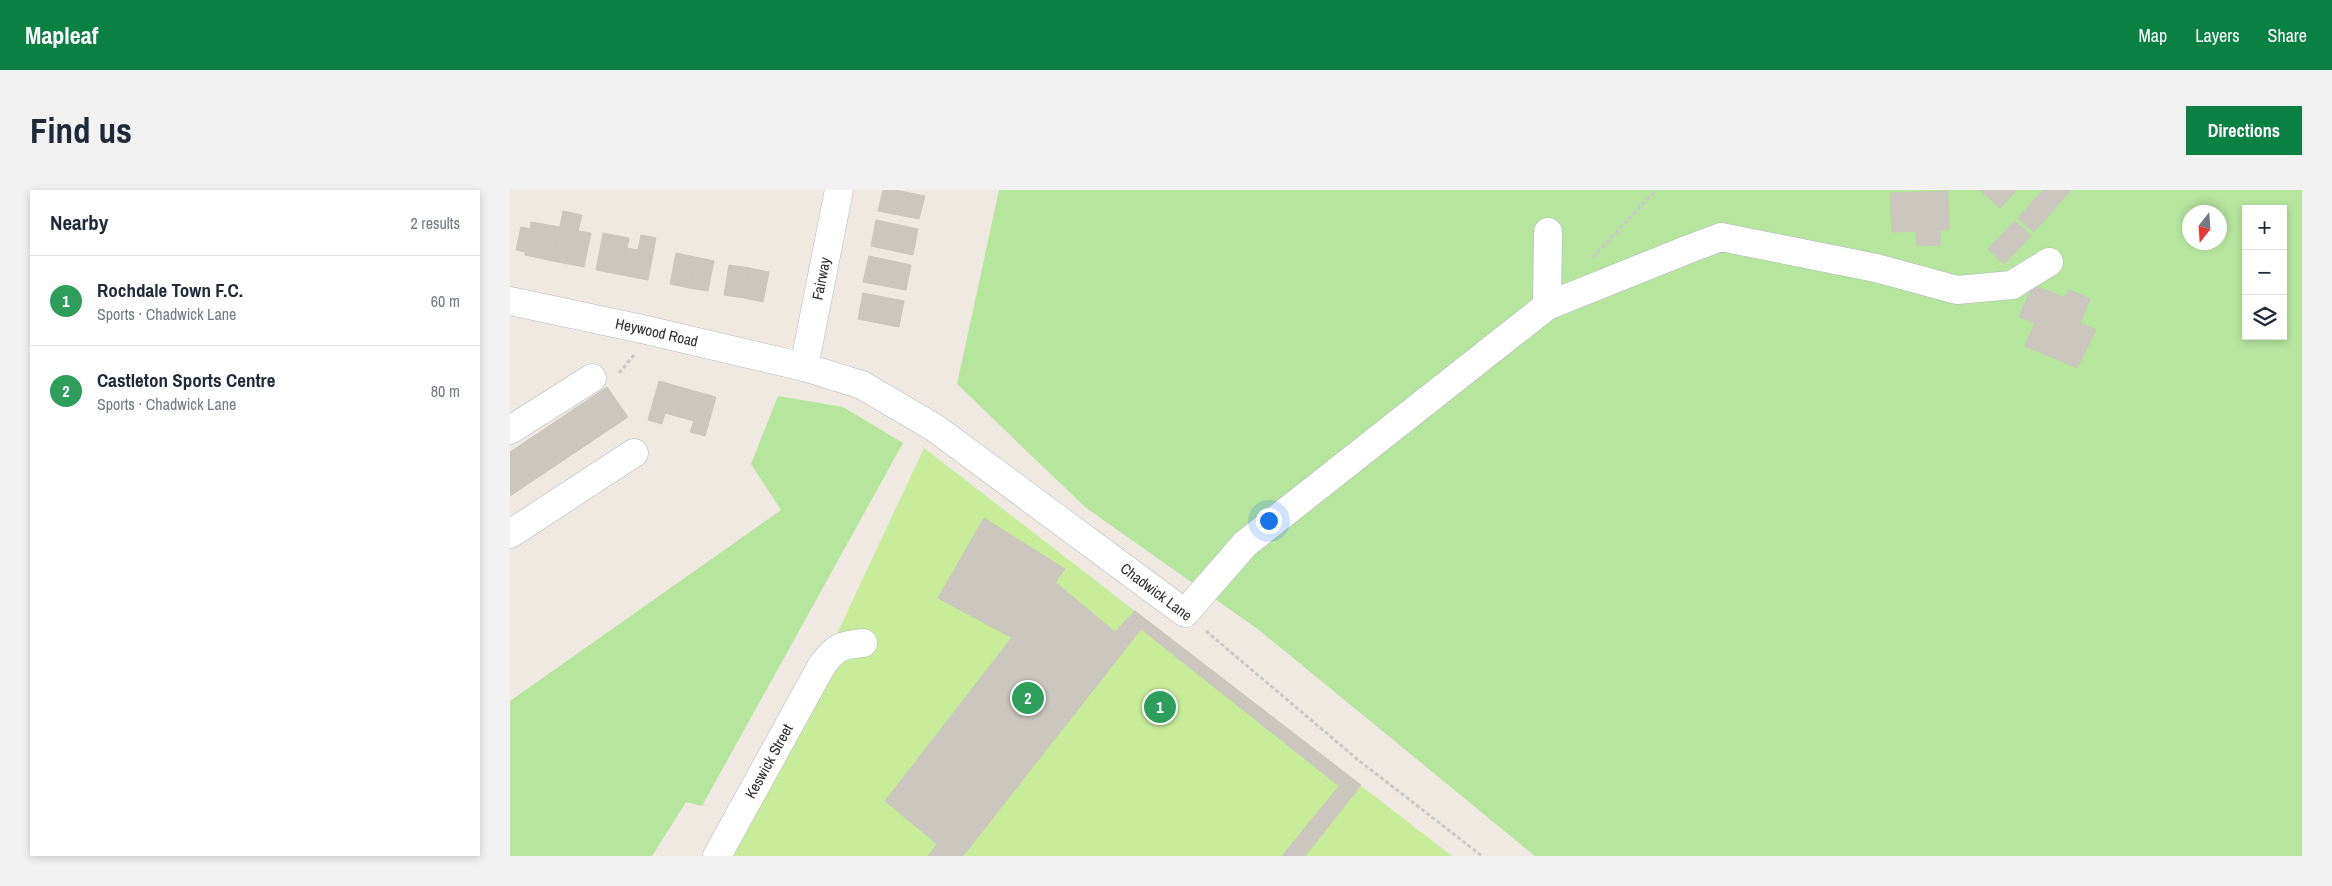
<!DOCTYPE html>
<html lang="en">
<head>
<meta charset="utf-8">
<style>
  :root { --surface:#fff; --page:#f2f2f3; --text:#1f2937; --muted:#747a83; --line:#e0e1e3; --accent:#0b8043 }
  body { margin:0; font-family:"Archivo Narrow",sans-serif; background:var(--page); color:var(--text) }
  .controls { position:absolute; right:15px; top:15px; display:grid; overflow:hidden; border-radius:0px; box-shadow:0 2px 8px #0003 }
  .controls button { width:45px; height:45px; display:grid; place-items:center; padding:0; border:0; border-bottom:1px solid var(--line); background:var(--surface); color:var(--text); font:25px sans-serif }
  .compass { position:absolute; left:1672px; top:15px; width:45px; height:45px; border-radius:50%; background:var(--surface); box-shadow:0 2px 8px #0003; rotate:197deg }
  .you { position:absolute; left:758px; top:330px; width:18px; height:18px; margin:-12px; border:4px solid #fff; border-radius:50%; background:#1a73e8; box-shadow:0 0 0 8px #1a73e833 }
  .badge { display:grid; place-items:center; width:32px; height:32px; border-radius:50%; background:var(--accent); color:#fff; font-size:16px; font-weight:700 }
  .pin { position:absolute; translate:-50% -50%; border:2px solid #fff; box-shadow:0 1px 5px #0006 }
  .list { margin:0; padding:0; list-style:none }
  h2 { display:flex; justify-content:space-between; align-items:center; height:65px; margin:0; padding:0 20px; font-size:21px }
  h2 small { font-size:16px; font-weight:400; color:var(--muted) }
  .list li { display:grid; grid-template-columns:32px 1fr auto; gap:15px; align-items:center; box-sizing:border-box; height:90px; padding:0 20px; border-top:1px solid var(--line) }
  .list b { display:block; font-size:19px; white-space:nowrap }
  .list p { margin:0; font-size:16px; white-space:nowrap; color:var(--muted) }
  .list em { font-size:16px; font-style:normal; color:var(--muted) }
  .icon { flex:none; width:28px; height:28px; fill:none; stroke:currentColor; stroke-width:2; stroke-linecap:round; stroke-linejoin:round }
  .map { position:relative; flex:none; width:1792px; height:666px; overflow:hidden; border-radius:0px }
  header { display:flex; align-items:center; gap:30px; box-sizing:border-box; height:70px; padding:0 25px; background:var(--accent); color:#fff }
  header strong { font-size:24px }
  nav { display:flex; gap:28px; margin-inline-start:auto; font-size:18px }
  .intro { display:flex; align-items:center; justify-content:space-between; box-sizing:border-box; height:120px; padding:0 30px }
  h1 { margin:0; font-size:35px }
  .button { padding:12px 22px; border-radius:0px; background:var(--accent); color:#fff; font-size:18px; font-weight:700 }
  main { display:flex; gap:30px; padding:0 30px }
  aside { flex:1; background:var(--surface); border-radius:0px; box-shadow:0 2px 8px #0003 }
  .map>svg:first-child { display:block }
  .green { fill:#b6e59e; fill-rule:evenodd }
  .pitch { fill:#c9ec9a }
  .building { fill:#cbc7bf; stroke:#cbc5ba }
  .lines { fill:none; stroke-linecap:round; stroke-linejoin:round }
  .minor-casing { stroke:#b4b7c1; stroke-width:29 }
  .path { stroke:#c9c9c9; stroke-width:3; stroke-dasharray:4 2.5; stroke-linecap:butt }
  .minor { stroke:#fff; stroke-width:28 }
  .labels { text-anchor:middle; stroke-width:4; stroke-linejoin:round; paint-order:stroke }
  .street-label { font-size:15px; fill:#2e2e2e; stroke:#fff }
</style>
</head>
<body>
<header>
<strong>Mapleaf</strong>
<nav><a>Map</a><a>Layers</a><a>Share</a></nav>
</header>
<div class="intro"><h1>Find us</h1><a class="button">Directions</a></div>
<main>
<aside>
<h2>Nearby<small>2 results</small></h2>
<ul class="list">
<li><span class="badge" style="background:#2e9e5b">1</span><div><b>Rochdale Town F.C.</b><p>Sports · Chadwick Lane</p></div><em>60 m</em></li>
<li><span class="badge" style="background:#2e9e5b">2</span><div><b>Castleton Sports Centre</b><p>Sports · Chadwick Lane</p></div><em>80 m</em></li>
</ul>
</aside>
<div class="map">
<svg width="1792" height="666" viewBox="0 0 1792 666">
  <rect width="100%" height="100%" fill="#efe9e1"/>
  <path class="green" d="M489 0H1792V666H1025L749 440 575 317 447 194ZM1736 19H1773V146H1736ZM1680 22H1710V52H1680Z
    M268 206 333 217 393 253 192 616 176 612 142 666H0V511L271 320 241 274Z"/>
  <path class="pitch" d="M414 258 942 666H223Z"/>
  <path class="building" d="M373 0H385L415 6 409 29 368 21Z
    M1470 0H1507L1490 18Z
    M1533 0H1561L1524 42 1508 28Z
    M1438 1 1439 40H1430V55L1407 56 1406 41 1382 42 1380 3Z
    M53 21 72 25 68 41 81 43 74 77 43 71Z
    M366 30 408 39 403 65 361 56Z
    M1505 31 1521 46 1494 74 1478 59Z
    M21 32 50 37 43 71 15 65V62L6 60 11 37 20 39Z
    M93 43 119 48 112 85 86 80Z
    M131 45 146 48 138 90 112 85 117 58 128 60Z
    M166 63 185 67 179 98 160 94Z
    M359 66 401 75 396 100 353 92Z
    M185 67 204 71 198 101 179 98Z
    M219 75 239 78 234 108 214 105Z
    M239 78 259 82 253 112 234 108Z
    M1523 95 1555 108 1559 100 1580 109 1570 133 1586 140 1567 178 1515 156 1525 133 1509 127Z
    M353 103 394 111 389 137 348 129Z
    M149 191 177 199 169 227 155 223 152 234 138 230Z
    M97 197 118 227 0 306V262Z
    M177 199 206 207 195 246 180 242 184 231 169 227Z
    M474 328 555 379 504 449 428 408Z
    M545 392 605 442 625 421 851 595 795 666H772L829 596 631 439 453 666H418L427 654 375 611Z"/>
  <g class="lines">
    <defs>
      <g id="minor">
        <path id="s1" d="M0 111 132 139 294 177 352 195 425 238 675 423 735 354 1037 116 1179 59 1211 47 1366 78 1447 100 1502 95 1539 72"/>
        <path d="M1037 116 1038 42"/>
        <path id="s2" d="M294 177 329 0"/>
        <path d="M0 240 82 188"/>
        <path d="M0 344 124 263"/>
        <path id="s3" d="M207 666 311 477C324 458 330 455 353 453"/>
      </g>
    </defs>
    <use href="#minor" class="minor-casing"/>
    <path class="path" d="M1083 67 1146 0
      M109 183 124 165
      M696 441 847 569 972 666"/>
    <use href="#minor" class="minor"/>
  </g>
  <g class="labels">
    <g class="street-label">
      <text dy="5" stroke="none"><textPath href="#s2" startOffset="90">Fairway</textPath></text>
      <text dy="5" stroke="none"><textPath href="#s1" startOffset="150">Heywood Road</textPath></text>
      <text transform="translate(646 402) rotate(37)" y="5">Chadwick Lane</text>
      <text dy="5" stroke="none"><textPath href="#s3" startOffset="108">Keswick Street</textPath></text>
    </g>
  </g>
</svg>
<div class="controls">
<button>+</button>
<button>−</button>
<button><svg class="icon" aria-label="layers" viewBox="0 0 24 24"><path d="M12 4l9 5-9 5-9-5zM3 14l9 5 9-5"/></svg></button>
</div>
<svg class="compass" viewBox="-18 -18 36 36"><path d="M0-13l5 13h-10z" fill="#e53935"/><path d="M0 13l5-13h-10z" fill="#747a83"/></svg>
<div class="you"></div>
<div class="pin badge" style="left:650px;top:517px;background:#2e9e5b">1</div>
<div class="pin badge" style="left:518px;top:508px;background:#2e9e5b">2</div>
</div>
</main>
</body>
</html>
